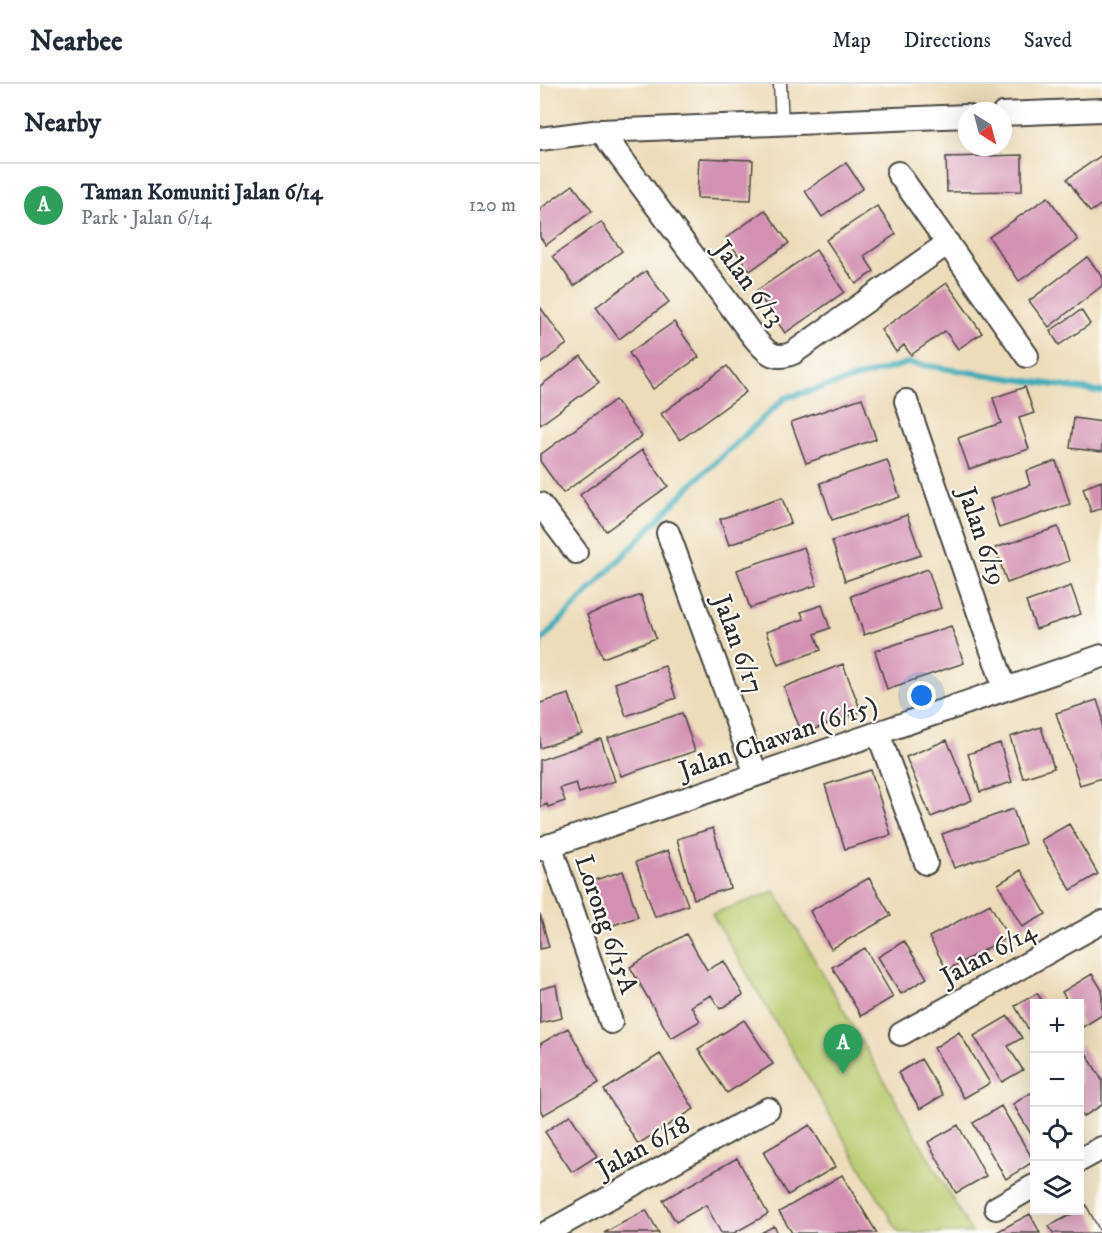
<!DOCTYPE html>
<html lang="en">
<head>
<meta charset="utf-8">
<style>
  :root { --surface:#fff; --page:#f6f6f7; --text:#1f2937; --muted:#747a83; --line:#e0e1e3; --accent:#1a73e8 }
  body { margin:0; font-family:"IM FELL DW Pica",serif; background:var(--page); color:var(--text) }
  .controls { position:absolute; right:18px; bottom:18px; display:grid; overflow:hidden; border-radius:0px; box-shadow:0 6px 24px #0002 }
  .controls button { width:54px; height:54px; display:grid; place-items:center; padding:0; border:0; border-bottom:2px solid var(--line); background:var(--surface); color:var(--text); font:30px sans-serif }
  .compass { position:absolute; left:418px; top:18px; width:54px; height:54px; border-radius:50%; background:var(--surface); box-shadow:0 6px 24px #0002; rotate:144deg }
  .you { position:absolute; left:382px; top:612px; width:21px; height:21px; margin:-15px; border:4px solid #fff; border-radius:50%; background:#1a73e8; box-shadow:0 0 0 9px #1a73e833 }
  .badge { display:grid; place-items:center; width:39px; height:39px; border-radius:50%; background:var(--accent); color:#fff; font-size:20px; font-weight:700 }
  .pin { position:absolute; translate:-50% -50px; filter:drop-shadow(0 2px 3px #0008) }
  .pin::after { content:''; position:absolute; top:32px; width:21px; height:18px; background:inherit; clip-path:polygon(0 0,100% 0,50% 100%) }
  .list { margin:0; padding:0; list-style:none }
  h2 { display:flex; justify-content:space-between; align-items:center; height:78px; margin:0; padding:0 24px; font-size:26px }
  h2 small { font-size:20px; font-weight:400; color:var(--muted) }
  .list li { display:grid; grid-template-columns:39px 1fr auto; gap:18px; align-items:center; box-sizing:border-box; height:84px; padding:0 24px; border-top:2px solid var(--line) }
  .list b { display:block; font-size:22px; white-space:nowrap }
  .list p { margin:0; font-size:20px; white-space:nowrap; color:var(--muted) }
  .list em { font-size:20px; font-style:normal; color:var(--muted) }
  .icon { flex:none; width:33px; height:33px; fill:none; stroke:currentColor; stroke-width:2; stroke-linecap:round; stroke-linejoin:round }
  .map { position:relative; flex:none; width:562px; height:1149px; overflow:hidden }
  header { display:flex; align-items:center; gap:36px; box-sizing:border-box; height:84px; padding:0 30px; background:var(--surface); border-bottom:2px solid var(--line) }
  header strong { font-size:28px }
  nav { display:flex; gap:33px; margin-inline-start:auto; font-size:21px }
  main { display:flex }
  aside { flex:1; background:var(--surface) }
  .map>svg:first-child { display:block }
  .green { fill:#b7c96c; stroke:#717a4c; stroke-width:1.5 }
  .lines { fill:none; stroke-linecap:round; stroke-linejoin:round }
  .stream { stroke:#3cabb9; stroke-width:6 }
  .building { fill:#d390b2 }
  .lane-casing { stroke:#484640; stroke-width:15 }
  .street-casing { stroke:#484640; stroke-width:26 }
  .lane { stroke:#fff; stroke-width:12 }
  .street { stroke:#fff; stroke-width:22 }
  .labels { text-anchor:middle; stroke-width:4.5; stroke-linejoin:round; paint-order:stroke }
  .street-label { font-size:26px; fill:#2b2b2b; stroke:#fdfcf7 }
</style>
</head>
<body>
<header>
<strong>Nearbee</strong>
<nav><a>Map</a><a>Directions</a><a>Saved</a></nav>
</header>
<main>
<aside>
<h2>Nearby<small></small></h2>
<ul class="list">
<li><span class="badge" style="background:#2e9e5b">A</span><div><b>Taman Komuniti Jalan 6/14</b><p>Park · Jalan 6/14</p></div><em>120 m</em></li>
</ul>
</aside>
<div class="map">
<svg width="562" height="1149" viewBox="0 0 562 1149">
  <rect width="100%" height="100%" fill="#fdfcf7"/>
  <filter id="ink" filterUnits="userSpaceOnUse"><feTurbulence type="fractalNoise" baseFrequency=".0167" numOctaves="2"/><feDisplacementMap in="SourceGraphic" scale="12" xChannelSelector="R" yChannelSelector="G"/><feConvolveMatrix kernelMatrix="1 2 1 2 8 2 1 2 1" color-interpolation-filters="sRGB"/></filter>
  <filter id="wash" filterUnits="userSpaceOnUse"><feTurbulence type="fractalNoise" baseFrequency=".008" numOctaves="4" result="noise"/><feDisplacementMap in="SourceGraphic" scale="24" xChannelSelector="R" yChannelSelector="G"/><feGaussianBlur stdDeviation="1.35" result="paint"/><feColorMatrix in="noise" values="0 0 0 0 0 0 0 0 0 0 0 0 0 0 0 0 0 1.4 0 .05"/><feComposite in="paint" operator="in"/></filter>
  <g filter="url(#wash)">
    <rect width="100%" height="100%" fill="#eddcba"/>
    <path class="green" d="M235 807 432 1149H359L172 830Z"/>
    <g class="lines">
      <path class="stream" d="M0 558 155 397 245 314 368 279 562 308"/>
    </g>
    <g id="blocks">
      <path class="building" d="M482 71V107L407 108 406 73Z
        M562 71V120L550 128 527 95Z
        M159 74 213 76 211 116 157 114Z
        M306 79 323 104 282 133 265 107Z
        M33 101 52 127 6 161 0 153V125Z
        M508 113 538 156 479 197 449 153Z
        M337 122 356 150 324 172 334 187 316 200 286 156Z
        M225 126 249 159 210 187 186 154Z
        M61 138 82 167 34 202 13 172Z
        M276 166 304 208 245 249 216 207Z
        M547 173 562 192V202L509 243 489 217Z
        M106 187 129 218 79 255 56 223Z
        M407 199 442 249 418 265 405 247 371 271 364 261 356 268 341 246Z
        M0 223 27 260 0 280Z
        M541 226 550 240 519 261 510 247Z
        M134 238 159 273 113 305 89 269Z
        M41 272 59 298 0 341V302Z
        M187 282 206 308 140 356 121 330Z
        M485 303 494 329 479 334 489 365 429 385 418 354 461 339 453 314Z
        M322 314 336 355 266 379 251 338Z
        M75 316 102 352 23 409 0 377V371Z
        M534 334 562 338V368L530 364Z
        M102 366 128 402 66 447 40 411Z
        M347 376 360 413 292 436 280 399Z
        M516 377 530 420 459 444 450 415 490 401 486 387Z
        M562 397V424L551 428 543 404Z
        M242 414 251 439 189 461 180 435Z
        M367 431 381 471 305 497 292 457Z
        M518 443 529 477 467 499 455 464Z
        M264 463 277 501 210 524 197 486Z
        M388 485 401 524 324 551 311 512Z
        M531 502 541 530 496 545 486 518Z
        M101 511 116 554 63 574 47 531Z
        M282 521 290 544 275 550 281 566 238 581 226 548 264 535 261 528Z
        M411 542 424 579 347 605 335 567Z
        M303 580 321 627 262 650 244 603Z
        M125 582 136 614 86 632 75 599Z
        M29 610 42 650 0 664V619Z
        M557 616 562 631V694L540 701 516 629Z
        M142 629 155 667 81 692 68 654Z
        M501 643 514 684 483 694 470 653Z
        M61 655 75 697 39 709 36 699 20 704 25 717 8 723 7 720 0 723V676Z
        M407 656 432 716 391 733 366 673Z
        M460 659 472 698 440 708 428 670Z
        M331 686 351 751 305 765 285 701Z
        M473 725 485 760 414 784 402 750Z
        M529 740 558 790 531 806 501 756Z
        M173 744 190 804 154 815 137 755Z
        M128 766 148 821 115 833 96 778Z
        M481 786 506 830 482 843 458 800Z
        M83 787 98 833 67 843 52 797Z
        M329 794 351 832 291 865 270 827Z
        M450 820 468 853 407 886 389 853Z
        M0 830 9 863 0 865Z
        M146 850 167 886 184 877 203 911 180 925 171 911 151 922 160 937 131 954 90 883Z
        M364 857 387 894 361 910 338 873Z
        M325 864 353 913 321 932 292 883Z
        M552 890 562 906V931L543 943 540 937V920H529L522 908Z
        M16 901 22 934 0 939V905Z
        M497 909 504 920H494V955L475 922Z
        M468 932 482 954 468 962 483 986 462 998 434 952Z
        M204 936 233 980 187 1009 158 965Z
        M28 944 59 999 3 1031 0 1025V960Z
        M419 948 450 999 424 1014 394 964Z
        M540 959 562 996V1021L543 1033 540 1027Z
        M120 970 154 1025 98 1060 64 1006Z
        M381 975 403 1011 380 1025 358 989Z
        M494 1007V1055L473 1020Z
        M461 1022 494 1077 466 1095 433 1039Z
        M30 1031 57 1072 32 1088 5 1048Z
        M270 1041 295 1083 248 1111 223 1068Z
        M418 1041 446 1092 416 1109 388 1058Z
        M197 1074 228 1130 194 1149H181L166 1121 136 1138 123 1116Z
        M302 1091 337 1149H252L239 1128Z
        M546 1121 561 1149H513L509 1142 540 1126Z
        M106 1126 119 1149H64Z
        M490 1130 500 1149H455Z
        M234 1142 238 1149H221Z"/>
    </g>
  </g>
  <g filter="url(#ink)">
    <use href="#blocks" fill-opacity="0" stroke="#484640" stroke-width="1.5"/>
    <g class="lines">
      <defs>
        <path id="lane" d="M240 0 242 39"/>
        <path id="street" d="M463 30 562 26
          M61 47 212 251C224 266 233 278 253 269L408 159
          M0 55 61 47 427 32
          M358 89 487 272
          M366 317 465 605
          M0 420 36 468
          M128 449 216 690
          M338 649 386 779
          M10 761 71 938
          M0 765 562 572
          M361 950 562 838
          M540 1076 562 1064
          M456 1124 494 1102
          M6 1149 228 1025"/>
      </defs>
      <use href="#lane" class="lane-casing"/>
      <use href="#street" class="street-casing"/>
      <use href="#lane" class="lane"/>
      <use href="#street" class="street"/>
    </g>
  </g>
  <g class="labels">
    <g class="street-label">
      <text transform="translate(210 199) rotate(53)" y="9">Jalan 6/13</text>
      <text transform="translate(443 452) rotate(71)" y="9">Jalan 6/19</text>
      <text transform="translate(199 560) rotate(70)" y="9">Jalan 6/17</text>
      <text transform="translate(238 653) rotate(-19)" y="9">Jalan Chawan (6/15)</text>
      <text transform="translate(67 840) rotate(71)" y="9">Lorong 6/15A</text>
      <text transform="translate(448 869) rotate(-29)" y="9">Jalan 6/14</text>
      <text transform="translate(103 1062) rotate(-29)" y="9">Jalan 6/18</text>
    </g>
  </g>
</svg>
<div class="controls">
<button>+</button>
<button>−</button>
<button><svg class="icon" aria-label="locate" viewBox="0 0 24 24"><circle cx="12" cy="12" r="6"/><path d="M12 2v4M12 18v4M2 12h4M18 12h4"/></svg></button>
<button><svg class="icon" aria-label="layers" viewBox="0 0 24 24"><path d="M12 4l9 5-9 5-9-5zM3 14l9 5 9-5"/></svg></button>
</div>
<svg class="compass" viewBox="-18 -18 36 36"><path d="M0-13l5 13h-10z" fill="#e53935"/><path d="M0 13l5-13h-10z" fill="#747a83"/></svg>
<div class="you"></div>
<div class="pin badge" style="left:303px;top:990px;background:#2e9e5b">A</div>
</div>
</main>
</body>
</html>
